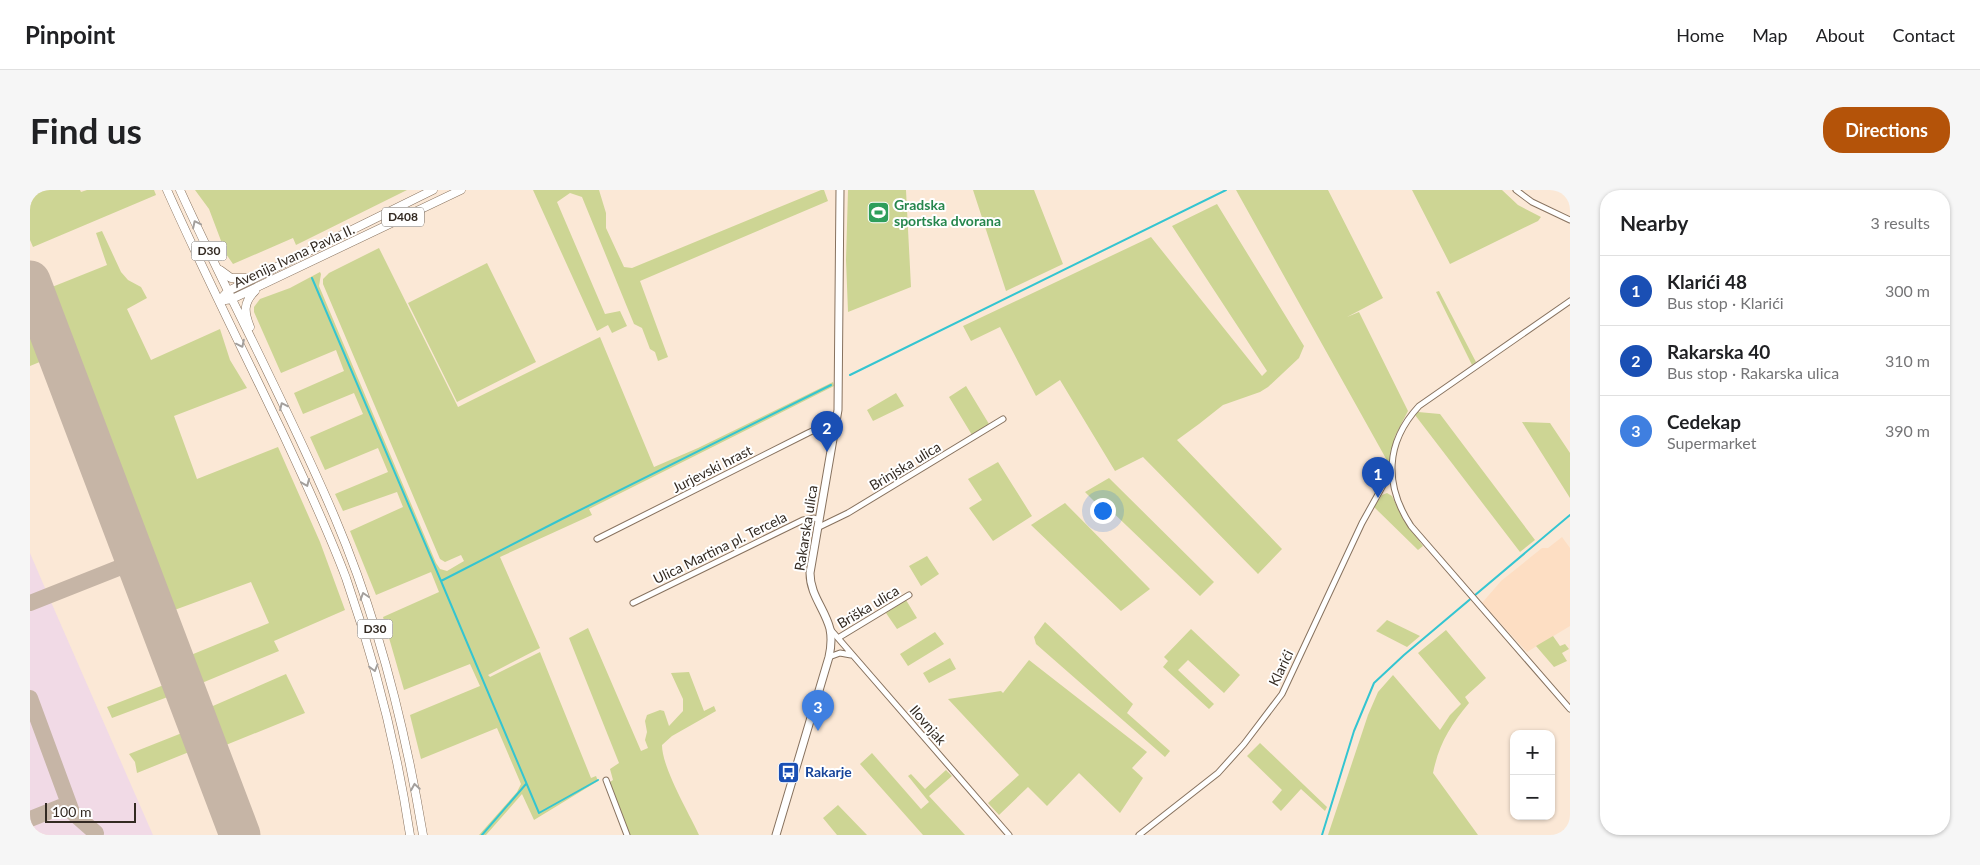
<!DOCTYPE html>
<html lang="en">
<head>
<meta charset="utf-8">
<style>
  :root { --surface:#fff; --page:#f6f6f6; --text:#202124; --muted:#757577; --line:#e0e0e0; --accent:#b45309 }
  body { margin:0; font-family:Lato,sans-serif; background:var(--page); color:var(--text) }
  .controls { position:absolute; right:15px; bottom:15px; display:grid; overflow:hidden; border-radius:10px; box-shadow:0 1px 4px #0004 }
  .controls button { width:45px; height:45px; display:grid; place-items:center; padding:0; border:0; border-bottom:1px solid var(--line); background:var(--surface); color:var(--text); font:25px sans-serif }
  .scale { position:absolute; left:15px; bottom:12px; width:91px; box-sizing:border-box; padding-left:5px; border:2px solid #332a22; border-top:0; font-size:14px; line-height:18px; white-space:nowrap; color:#332a22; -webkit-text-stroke:4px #fff; paint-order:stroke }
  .you { position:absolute; left:1072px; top:320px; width:18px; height:18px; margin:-12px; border:4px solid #fff; border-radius:50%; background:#1a73e8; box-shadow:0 0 0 8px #1a73e833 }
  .badge { display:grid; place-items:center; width:32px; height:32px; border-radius:50%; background:var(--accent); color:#fff; font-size:16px; font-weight:700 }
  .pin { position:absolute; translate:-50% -41px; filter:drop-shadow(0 1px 2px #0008) }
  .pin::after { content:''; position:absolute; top:26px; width:18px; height:15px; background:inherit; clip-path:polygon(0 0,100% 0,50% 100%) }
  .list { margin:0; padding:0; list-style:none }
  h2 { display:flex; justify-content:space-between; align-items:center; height:65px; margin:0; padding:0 20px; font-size:21px }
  h2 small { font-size:16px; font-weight:400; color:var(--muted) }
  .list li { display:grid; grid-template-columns:32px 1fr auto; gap:15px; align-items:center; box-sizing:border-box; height:70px; padding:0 20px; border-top:1px solid var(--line) }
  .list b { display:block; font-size:19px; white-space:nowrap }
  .list p { margin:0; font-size:16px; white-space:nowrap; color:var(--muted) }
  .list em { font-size:16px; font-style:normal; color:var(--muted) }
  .map { position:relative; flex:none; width:1540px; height:645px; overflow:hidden; border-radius:20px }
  header { display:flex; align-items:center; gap:30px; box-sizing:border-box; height:70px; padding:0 25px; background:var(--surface); border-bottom:1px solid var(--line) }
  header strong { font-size:24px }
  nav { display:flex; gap:28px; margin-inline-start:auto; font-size:18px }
  .intro { display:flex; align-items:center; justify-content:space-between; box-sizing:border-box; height:120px; padding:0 30px }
  h1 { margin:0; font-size:35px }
  .button { padding:12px 22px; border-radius:20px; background:var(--accent); color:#fff; font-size:18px; font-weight:700 }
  main { display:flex; gap:30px; padding:0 30px }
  aside { flex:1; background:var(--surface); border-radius:20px; box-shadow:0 1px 4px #0004 }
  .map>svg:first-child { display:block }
  .built { fill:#fddec3 }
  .industrial { fill:#f1dae6 }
  .green { fill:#cdd594 }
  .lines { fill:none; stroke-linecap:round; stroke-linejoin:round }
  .stream { stroke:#34c5d1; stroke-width:2 }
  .taxiway { stroke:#c6b5a6; stroke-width:16 }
  .runway { stroke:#c6b5a6; stroke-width:41 }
  .street-casing { stroke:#87725f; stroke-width:7 }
  .secondary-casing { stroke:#87725f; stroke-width:9 }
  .primary-casing { stroke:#87725f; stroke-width:9 }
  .street { stroke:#fff; stroke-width:5 }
  .secondary { stroke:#fff; stroke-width:7 }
  .primary { stroke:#fff; stroke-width:8 }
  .oneway { stroke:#a39f9c }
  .labels { text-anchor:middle; stroke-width:4; stroke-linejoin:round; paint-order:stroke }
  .shield { fill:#fff; stroke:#706a64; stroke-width:1 }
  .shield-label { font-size:12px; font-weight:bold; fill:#332a22 }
  .leisure-label { font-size:14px; font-weight:bold; fill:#27864d; stroke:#fff; text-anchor:start }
  .street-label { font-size:14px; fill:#332a22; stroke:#fff }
  .transit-label { font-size:14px; font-weight:bold; fill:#164399; stroke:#fff; text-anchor:start }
</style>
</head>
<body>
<header>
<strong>Pinpoint</strong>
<nav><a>Home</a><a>Map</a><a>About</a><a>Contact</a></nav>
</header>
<div class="intro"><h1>Find us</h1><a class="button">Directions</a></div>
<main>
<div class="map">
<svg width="1540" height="645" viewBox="0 0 1540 645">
  <rect width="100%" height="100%" fill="#fbe8d6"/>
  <path class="built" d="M1532 347 1540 358V436L1497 462 1452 413 1471 391 1512 358H1518Z"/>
  <path class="industrial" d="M0 363 21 412 123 645H0Z"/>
  <path class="green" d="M14 0H50L51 2 57 0H124L126 5 3 57 0 50V7Z
    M165 0H377L266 55 263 48 203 74 196 64 179 19Z
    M503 0H569L576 23V38L594 77 602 78 791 0H794L798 11 610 91 638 167 628 171 625 162 620 159 612 138 604 134 552 7 540 3 527 12 575 124 590 121 597 136 582 143 578 135 567 141Z
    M818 0H876L881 97 818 122 816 70Z
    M943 0H1004L1033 74 976 101Z
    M1206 0H1298L1353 108 1317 127 1329 122 1378 221 1365 246 1359 274Z
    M1382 0H1472L1488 15 1511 27 1508 31 1420 74Z
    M1187 14 1274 156 1269 168 1238 197 1230 202 1193 215 1169 234 1147 250 1252 359 1228 384 1113 267 1085 281 1030 190 1006 206 970 137 941 151 933 136 1121 47 1232 186 1237 181 1142 36Z
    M72 41 91 82 98 90 111 97 117 108 97 119 121 170 190 139 200 170 217 198 144 226 167 289 248 257 290 352 315 420 244 451 249 461 167 495 156 467 239 433 221 392 139 422 17 99 77 75 66 43Z
    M349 58 428 217 570 147 624 277 668 258 803 192 804 196 559 319 562 325 470 367 510 458 458 485 460 487 510 462 561 588 566 586 568 591 504 630 492 604 456 645H449L487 602 491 594 467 538 391 569 380 525 450 496 440 474 374 500 353 427 409 402 401 382 346 405 320 341 373 317 367 302 313 321 305 304 358 282 348 258 295 280 280 247 333 224 324 203 273 224 264 203 314 181 306 160 251 183 224 122V117L230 109 260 98 290 82 291 84 289 96 406 373 410 379 417 381 434 371 431 365 415 372 410 369 293 94V89L299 83Z
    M457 73 506 172 427 212 378 113Z
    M1409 101 1446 172 1442 175 1406 102Z
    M0 124 17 169 0 176Z
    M936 196 959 234 942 245 919 207Z
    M866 203 874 216 843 231 837 220Z
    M1388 222 1410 224 1505 350 1490 362 1385 225Z
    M1492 232 1520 233 1540 263V308Z
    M968 272 1002 326 963 351 939 318 952 310 938 289Z
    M1079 288 1184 392 1170 406 1073 313 1069 316 1055 302Z
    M1357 303 1362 306 1373 329 1393 356 1388 360 1344 317 1352 305Z
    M1035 313 1120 399 1091 421 1001 335Z
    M897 366 909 384 891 396 879 376Z
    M876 410 887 428 867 439 856 423Z
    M1357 430 1390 446 1377 457 1346 441Z
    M1015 432 1103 514 1097 523 1140 561 1135 567 1006 454 1004 447Z
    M558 438 611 561 618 558 615 550 617 542 615 531 617 525 630 520 634 521 639 536 653 521V509L641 483 659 482 674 521 684 516 686 521 642 546 632 555C632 578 659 623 669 645H600L580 592 583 590 580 579 589 573 539 448Z
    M1161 439 1210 485 1194 503 1158 470 1148 480 1184 514 1179 519 1133 477 1138 471 1134 467Z
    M1416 440 1456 488 1435 507 1439 513C1420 536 1409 554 1403 583L1448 645H1298L1338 525 1348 502 1363 485 1410 540 1420 525 1431 514 1388 463Z
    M905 442 914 454 878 476 870 464Z
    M1523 446 1530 456 1535 454 1539 459 1532 463 1537 471 1524 477 1506 456Z
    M920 468 926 479 899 493 893 483Z
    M999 470 1117 562 1102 578 1113 588 1090 623 1049 583 1017 616 998 597 969 625 958 613 989 585 918 509 971 501 973 503Z
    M256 484 275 523 191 557 176 519Z
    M139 493 143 505 82 528 77 517Z
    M157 541 164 560 107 583 105 572 99 564Z
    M1230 553 1297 617 1295 621 1271 599 1251 621 1242 612 1252 600 1217 566Z
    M842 563 891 619 899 612 878 586 881 584 895 599 916 580 922 586 899 606 935 645H893L830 574Z
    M808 615 837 645H807L793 628Z"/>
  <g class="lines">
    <path class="stream" d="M282 88 411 391
      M820 185 1196 0
      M568 590 509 623 411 391 532 329 801 195
      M452 645 496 594
      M1292 645 1324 541 1344 493 1374 465 1540 325"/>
    <path class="taxiway" d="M0 413 106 371
      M0 508 42 622 66 643
      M0 629 38 614"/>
    <path class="runway" d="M0 91 210 645"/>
    <defs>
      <path id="street" d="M1486 0 1502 12 1540 30
        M1540 111 1389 216C1355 253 1354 295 1381 336L1540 519
        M787 338 818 323 973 229
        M567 349 778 243 793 236 807 232
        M603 413 773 330 784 328 789 330
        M801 440 979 645
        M808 448 879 405
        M799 467 810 463 821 465
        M576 590 597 645
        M1109 645 1188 583 1214 554 1252 504 1332 333 1361 281"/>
      <path id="secondary" d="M746 645 799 467C801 458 802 449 800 439 795 419 780 405 780 383L808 220 810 0"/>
      <path id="primary" d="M137 0C174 83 215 164 254 246 276 293 298 340 316 388 345 472 367 558 380 645
        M150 0C200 110 258 217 305 328 348 429 375 537 393 645
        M190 80 201 88H218
        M189 111 202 109 431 0
        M189 111 198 101 403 0
        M220 137C214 122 213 113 225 101"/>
    </defs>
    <use href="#street" class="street-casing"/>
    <use href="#secondary" class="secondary-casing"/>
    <use href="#primary" class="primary-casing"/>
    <use href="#street" class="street"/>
    <use href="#secondary" class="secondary"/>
    <use href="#primary" class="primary"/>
  </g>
  <defs><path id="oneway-chevron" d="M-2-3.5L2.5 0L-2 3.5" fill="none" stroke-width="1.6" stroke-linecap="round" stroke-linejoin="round" transform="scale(1.25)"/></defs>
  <g class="oneway">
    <use href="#oneway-chevron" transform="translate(166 34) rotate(-116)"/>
    <use href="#oneway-chevron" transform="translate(211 154) rotate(64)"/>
    <use href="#oneway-chevron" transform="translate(253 216) rotate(-115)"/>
    <use href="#oneway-chevron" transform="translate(276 293) rotate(67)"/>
    <use href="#oneway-chevron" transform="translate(334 406) rotate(-108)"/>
    <use href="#oneway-chevron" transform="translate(344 478) rotate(75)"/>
    <use href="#oneway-chevron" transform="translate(385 597) rotate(-99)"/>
  </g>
  <defs>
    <symbol id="stadium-square" viewBox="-11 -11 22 22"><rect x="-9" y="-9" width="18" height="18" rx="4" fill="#2e9e5b" stroke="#fff"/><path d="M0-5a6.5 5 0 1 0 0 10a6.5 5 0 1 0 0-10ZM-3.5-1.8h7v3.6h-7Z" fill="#fff"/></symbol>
    <symbol id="bus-square" viewBox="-11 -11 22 22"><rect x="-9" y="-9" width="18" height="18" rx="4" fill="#1a4fb4" stroke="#fff"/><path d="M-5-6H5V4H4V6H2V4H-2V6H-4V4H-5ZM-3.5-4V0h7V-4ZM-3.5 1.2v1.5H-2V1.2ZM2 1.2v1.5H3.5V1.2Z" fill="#fff"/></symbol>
  </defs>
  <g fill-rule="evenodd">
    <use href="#stadium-square" x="836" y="10" width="25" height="25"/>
    <use href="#bus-square" x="746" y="570" width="25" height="25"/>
  </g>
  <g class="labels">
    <g class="shield">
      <rect x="352" y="17.5" width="42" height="19" rx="4"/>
      <rect x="161.5" y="51.5" width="35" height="19" rx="4"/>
      <rect x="327.5" y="429.5" width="35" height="19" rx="4"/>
    </g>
    <g class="shield-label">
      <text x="373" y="31">D408</text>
      <text x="179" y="65">D30</text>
      <text x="345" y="443">D30</text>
    </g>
    <g class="leisure-label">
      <text x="864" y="20">Gradska<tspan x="864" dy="16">sportska dvorana</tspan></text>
    </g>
    <g class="street-label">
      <text transform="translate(264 66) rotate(-25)" y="5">Avenija Ivana Pavla II.</text>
      <text transform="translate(875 276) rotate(-31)" y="5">Brinjska ulica</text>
      <text transform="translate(682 279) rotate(-27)" y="5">Jurjevski hrast</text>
      <text transform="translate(776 338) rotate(-81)" y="5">Rakarska ulica</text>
      <text transform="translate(690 358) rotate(-26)" y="5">Ulica Martina pl. Tercela</text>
      <text transform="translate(838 417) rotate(-31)" y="5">Briška ulica</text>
      <text transform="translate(1251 478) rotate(-64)" y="5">Klarići</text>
      <text transform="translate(898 535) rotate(49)" y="5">Ilovnjak</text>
    </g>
    <g class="transit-label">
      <text x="775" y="587">Rakarje</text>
    </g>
  </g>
</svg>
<div class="controls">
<button>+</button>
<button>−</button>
</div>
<div class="scale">100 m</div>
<div class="you"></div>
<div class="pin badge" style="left:1348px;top:308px;background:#1a4fb4">1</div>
<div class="pin badge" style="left:797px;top:262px;background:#1a4fb4">2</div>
<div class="pin badge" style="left:788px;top:541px;background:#3f7fe0">3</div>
</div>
<aside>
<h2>Nearby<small>3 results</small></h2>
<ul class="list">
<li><span class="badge" style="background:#1a4fb4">1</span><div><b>Klarići 48</b><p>Bus stop · Klarići</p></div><em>300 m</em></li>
<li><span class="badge" style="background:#1a4fb4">2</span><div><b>Rakarska 40</b><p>Bus stop · Rakarska ulica</p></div><em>310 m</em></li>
<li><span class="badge" style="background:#3f7fe0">3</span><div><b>Cedekap</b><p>Supermarket</p></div><em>390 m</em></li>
</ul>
</aside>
</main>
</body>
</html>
